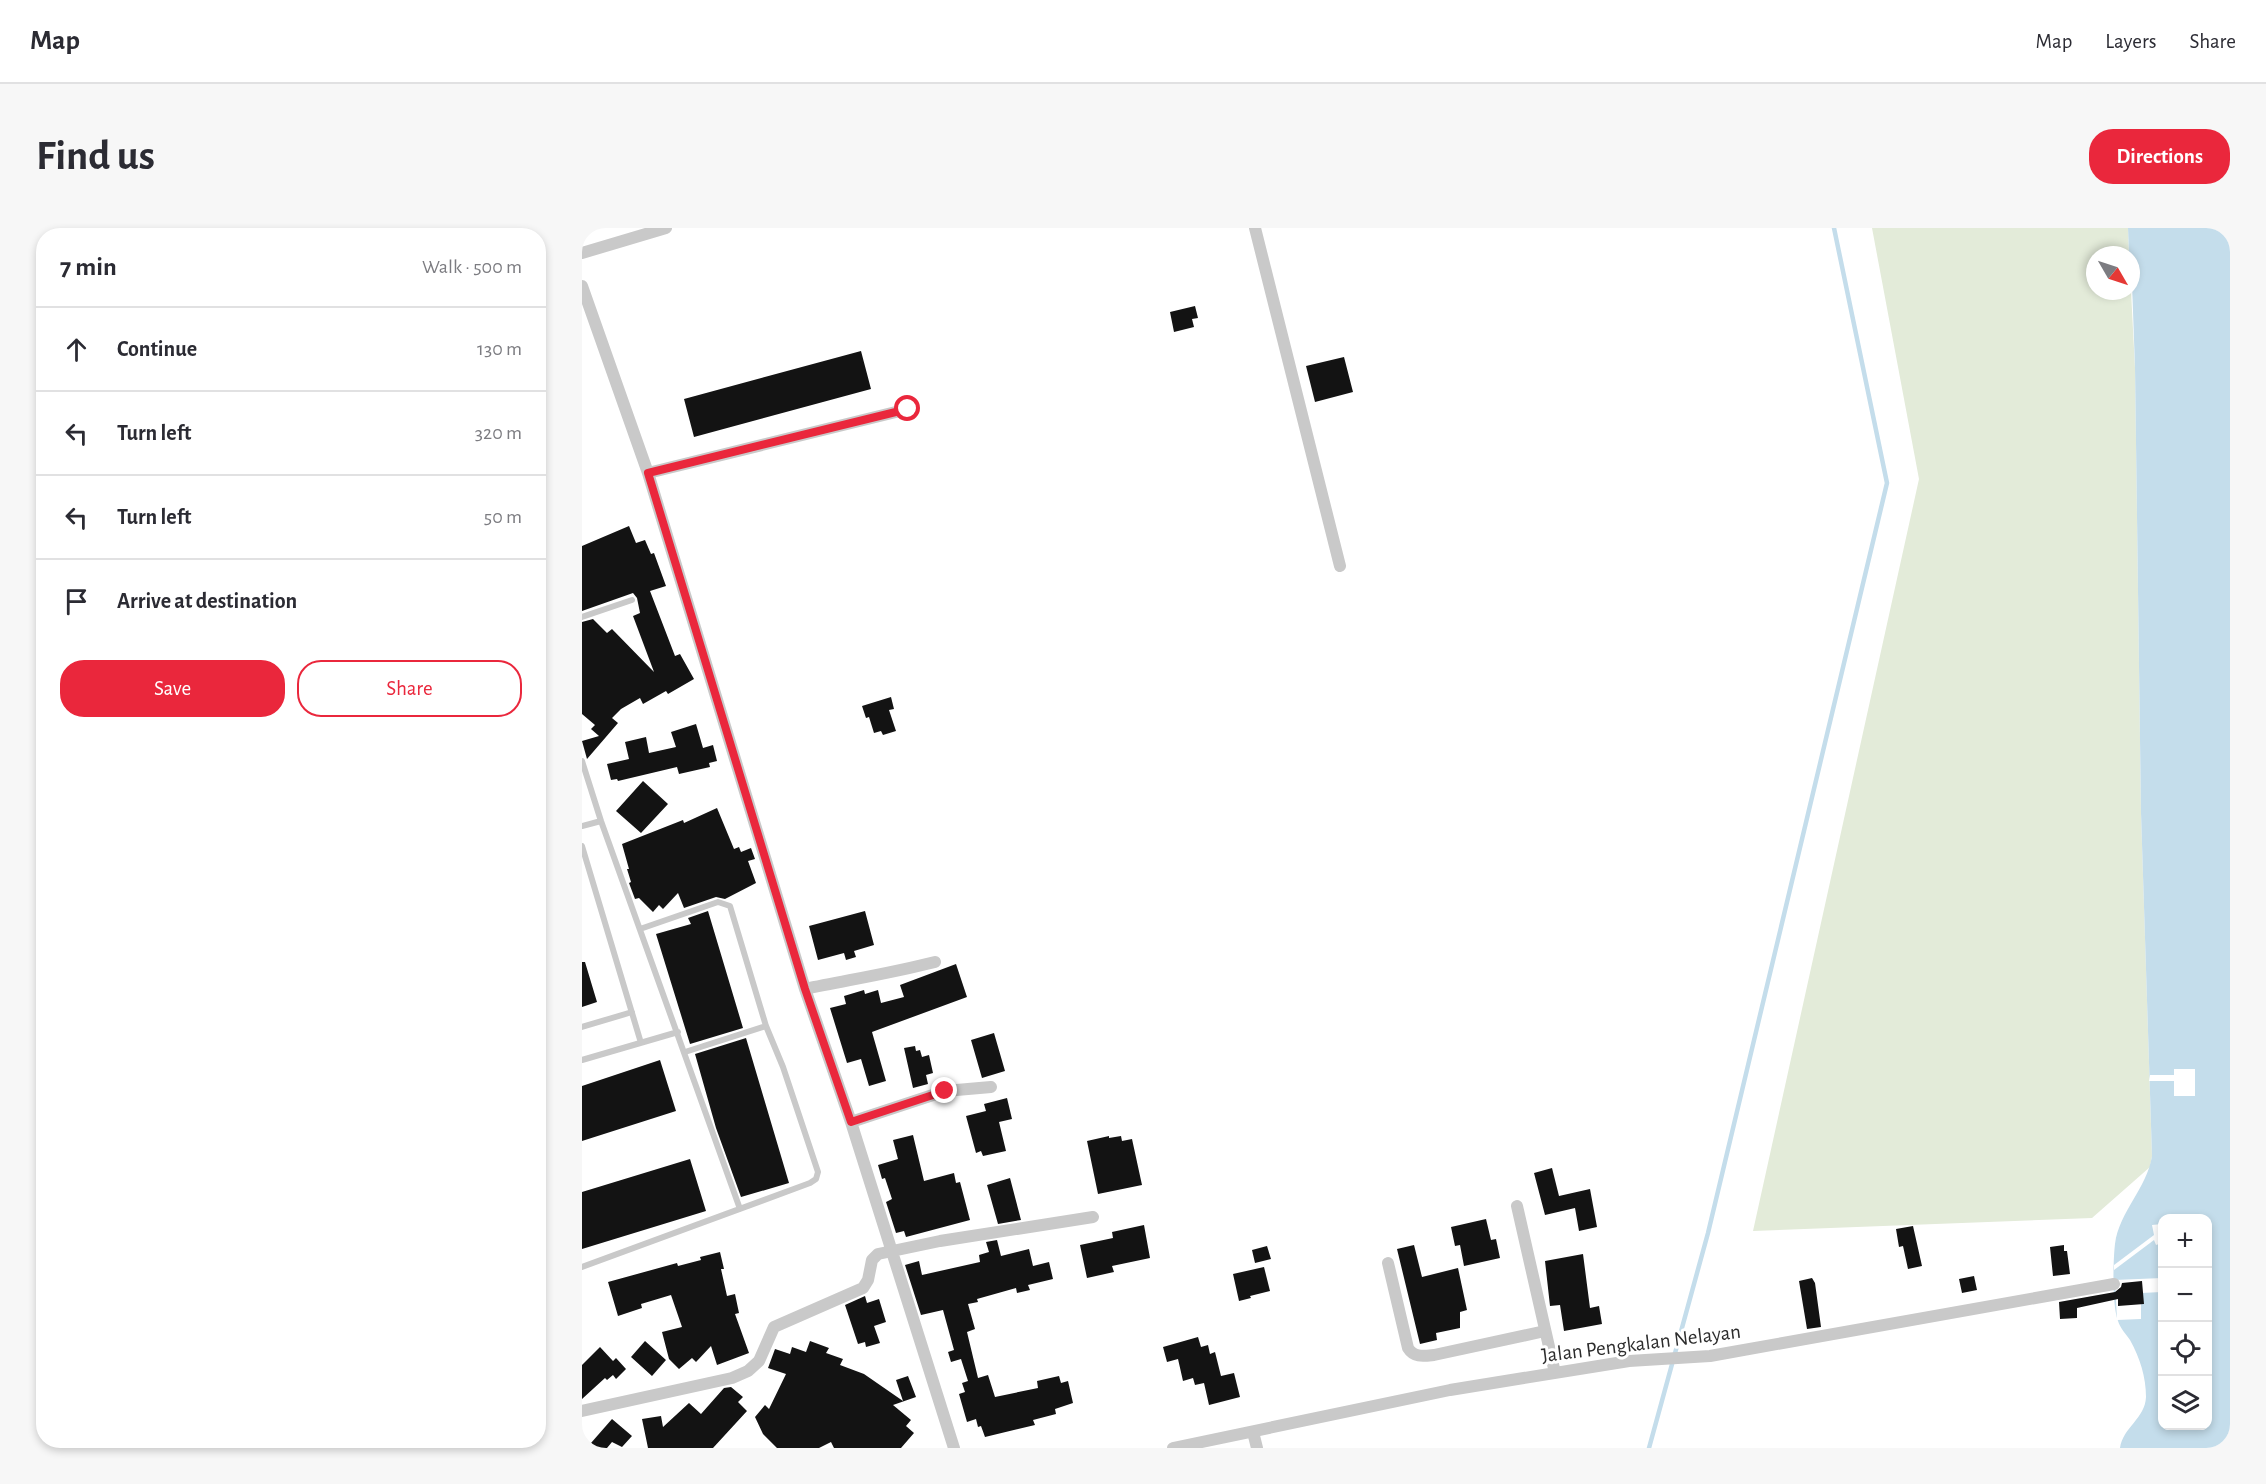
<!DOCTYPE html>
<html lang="en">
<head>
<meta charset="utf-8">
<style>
  :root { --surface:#fff; --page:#f7f7f7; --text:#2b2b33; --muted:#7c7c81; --line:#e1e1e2; --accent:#ea273c }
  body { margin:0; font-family:"Alegreya Sans",sans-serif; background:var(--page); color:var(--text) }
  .controls { position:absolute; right:18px; bottom:18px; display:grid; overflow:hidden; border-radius:12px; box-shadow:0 3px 9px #0003 }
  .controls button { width:54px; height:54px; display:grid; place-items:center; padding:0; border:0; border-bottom:2px solid var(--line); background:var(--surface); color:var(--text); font:30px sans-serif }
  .compass { position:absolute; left:1504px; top:18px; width:54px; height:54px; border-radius:50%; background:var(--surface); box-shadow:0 3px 9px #0003; rotate:129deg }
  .stop { position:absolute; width:18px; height:18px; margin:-14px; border:4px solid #ea273c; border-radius:50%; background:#fff }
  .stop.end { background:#ea273c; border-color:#fff; box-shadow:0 2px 6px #0008 }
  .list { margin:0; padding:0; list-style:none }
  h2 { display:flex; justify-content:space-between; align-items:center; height:78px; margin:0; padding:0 24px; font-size:26px }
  h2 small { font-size:20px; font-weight:400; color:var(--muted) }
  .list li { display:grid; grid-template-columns:39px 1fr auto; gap:18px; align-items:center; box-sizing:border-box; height:84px; padding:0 24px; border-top:2px solid var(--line) }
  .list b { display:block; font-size:22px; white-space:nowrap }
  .list em { font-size:20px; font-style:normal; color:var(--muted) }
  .actions { display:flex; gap:12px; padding:18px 24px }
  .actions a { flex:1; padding:14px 0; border:2px solid var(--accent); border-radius:24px; text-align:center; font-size:21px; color:var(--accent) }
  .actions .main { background:var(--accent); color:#fff }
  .icon { flex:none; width:33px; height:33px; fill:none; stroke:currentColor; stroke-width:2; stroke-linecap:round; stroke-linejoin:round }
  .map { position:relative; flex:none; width:1648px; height:1220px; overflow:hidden; border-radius:24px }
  header { display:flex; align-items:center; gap:36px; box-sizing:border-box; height:84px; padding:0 30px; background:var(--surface); border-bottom:2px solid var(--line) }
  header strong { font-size:28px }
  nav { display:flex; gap:33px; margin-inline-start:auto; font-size:21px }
  .intro { display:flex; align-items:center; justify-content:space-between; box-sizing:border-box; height:144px; padding:0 36px }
  h1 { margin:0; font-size:42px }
  .button { padding:15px 27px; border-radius:24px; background:var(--accent); color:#fff; font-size:21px; font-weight:700 }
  main { display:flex; gap:36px; padding:0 36px }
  aside { flex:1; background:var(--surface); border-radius:24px; box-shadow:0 3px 9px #0003 }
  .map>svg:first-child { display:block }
  .green { fill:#e3ebd9 }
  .water { fill:#c4ddeb; fill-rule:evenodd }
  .pier { fill:#fff }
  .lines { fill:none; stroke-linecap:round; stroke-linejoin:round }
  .stream { stroke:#c4ddeb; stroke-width:4.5 }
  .building { fill:#131313 }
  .lane { stroke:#c9c9c9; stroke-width:6 }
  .street { stroke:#c9c9c9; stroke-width:12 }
  .route { stroke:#ea273c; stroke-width:8 }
  .labels { text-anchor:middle; stroke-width:6; stroke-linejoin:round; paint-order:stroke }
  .street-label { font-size:21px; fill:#2c2c2c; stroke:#fff }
</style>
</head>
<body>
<header>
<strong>Map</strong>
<nav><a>Map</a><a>Layers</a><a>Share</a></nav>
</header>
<div class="intro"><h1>Find us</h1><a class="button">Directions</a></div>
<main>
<aside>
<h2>7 min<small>Walk · 500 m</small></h2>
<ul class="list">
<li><svg class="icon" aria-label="ahead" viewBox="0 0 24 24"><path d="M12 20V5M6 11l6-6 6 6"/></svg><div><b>Continue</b></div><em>130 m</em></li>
<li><svg class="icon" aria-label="left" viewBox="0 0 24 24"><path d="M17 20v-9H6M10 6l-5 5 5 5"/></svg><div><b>Turn left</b></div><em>320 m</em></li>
<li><svg class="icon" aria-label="left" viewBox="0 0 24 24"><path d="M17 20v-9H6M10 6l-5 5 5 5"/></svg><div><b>Turn left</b></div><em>50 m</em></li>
<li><svg class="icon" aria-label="arrive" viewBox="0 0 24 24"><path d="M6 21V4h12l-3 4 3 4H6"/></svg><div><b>Arrive at destination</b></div></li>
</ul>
<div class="actions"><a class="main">Save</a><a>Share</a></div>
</aside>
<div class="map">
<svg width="1648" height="1220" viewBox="0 0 1648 1220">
  <rect width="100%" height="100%" fill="#fff"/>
  <path class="green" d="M1290 0H1546L1547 27H1513V63H1549L1553 140 1559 585 1570 928 1568 939 1510 990 1171 1003 1337 251Z"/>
  <path class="water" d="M1546 0H1648V1220H1538C1541 1199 1563 1191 1564 1169 1564 1149 1558 1130 1548 1112 1544 1106 1538 1100 1536 1093 1530 1077 1531 1033 1533 1016 1537 984 1565 960 1570 928L1559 585 1553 140 1549 27H1547ZM1580 990H1626V1198H1580Z"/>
  <path class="pier" d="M1592 841H1613V868H1592V853H1567L1568 847H1592Z
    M1580 996V1015L1574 1017 1572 1012 1532 1042V1037L1572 1007 1570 997Z
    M1580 1050V1064L1559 1065V1091L1535 1092 1533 1052Z"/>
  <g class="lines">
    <path class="stream" d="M1067 1220 1126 1005 1305 255 1252 0"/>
  </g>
  <path class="building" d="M613 78 616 90 610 91 612 99 592 104 588 84Z
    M279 123 289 161 112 209 102 171Z
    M762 129 771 164 733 174 724 138Z
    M47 298 54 315 63 312 69 326 72 325 84 358 68 363 93 428 98 426 112 451 86 466 84 463 61 476 58 470 39 481 30 490 36 495 5 531 0 513 17 508 9 501 13 497 0 486V394L11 391 25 405 30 401 72 444 51 388 58 385 55 370 51 365 0 383V318Z
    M309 469 312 481 307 482 314 503 301 507 299 503 292 505 287 489 284 490 280 478Z
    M114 496 121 520 131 517 135 533 127 535 128 539 97 546 95 539 36 553 35 551 29 552 25 536 47 531 43 514 64 509 67 525 94 519 89 504Z
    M61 553 86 576 59 605 34 583Z
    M135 580 152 621 157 619 159 624 169 620 173 631 166 633 174 655 143 671 134 669 102 680 96 665 81 681 77 677 71 684 57 670 53 671 47 655 49 654 45 641H47L40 616 101 592 102 595Z
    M126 683 161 800 108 816 74 706 109 696 106 690Z
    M283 683 292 717 272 723 274 729 264 732 262 725 236 732 227 698Z
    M0 734H3L15 774 0 779Z
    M374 736 385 769 290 804 304 853 287 858 279 831 265 835 248 780 264 776 262 768 282 762 283 766 296 762 299 775 322 769 318 757Z
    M412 805 423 843 400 850 389 812Z
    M164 810 207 955 159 969 134 900 113 826Z
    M333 818 334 823 338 822 340 829 347 827 351 845 344 847 346 856 331 860 322 820Z
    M78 832 94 883 0 913V858Z
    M425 870 430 891 417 894 424 923 401 928 399 923 394 925 384 888 404 883 402 876Z
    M331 907 342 953 372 945 374 955 378 954 388 992 324 1009 322 1003 314 1005 304 974 310 971 303 950 300 951 296 937 316 931 311 912Z
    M527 908V910L539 908 540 913 550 911 560 957 516 966 505 913Z
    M108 931 124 983 0 1021V964Z
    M970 940 977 968 1008 961 1015 999 997 1003 993 980 963 987 952 945Z
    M428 950 439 992 416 996 405 957Z
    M904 991 909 1012 914 1011 918 1030 882 1038 878 1017 873 1018 869 999Z
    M562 997 568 1030 530 1038 532 1044 505 1050 498 1017 531 1010 530 1004Z
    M1331 998 1340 1038 1326 1041 1321 1018 1317 1019 1314 1001Z
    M415 1012 419 1028 447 1021 451 1038 467 1034 471 1051 446 1057 448 1062 435 1065 434 1060 395 1071 396 1074 386 1076 393 1101 385 1104 396 1150 406 1147 413 1169 456 1160 455 1153 477 1148 479 1155 486 1153 491 1175 473 1181 474 1186 451 1192 453 1197 403 1209 399 1198 396 1199 394 1191 385 1194 377 1166 383 1164 380 1155 386 1153 379 1131 369 1134 366 1124 372 1122 361 1082 339 1087 323 1037 337 1033 340 1047 398 1034 397 1027 407 1024 404 1014Z
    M832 1017 840 1049 876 1040 885 1082 878 1084V1100L854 1105 855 1112 838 1116 815 1021Z
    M1482 1017V1023H1485L1488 1046 1471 1048 1468 1019Z
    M685 1018 689 1031 673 1035 670 1022Z
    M138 1024 142 1041H139L145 1068 153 1066 157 1085 153 1086 167 1125 135 1137 129 1118 114 1134 110 1130 97 1141 87 1131 80 1104 100 1099 89 1067 59 1076 60 1080 36 1088 26 1054 95 1035 96 1038 119 1032 118 1029Z
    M1001 1026 1008 1080 1017 1078 1020 1096 982 1103 978 1077 968 1078 963 1033Z
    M682 1039 688 1063 668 1068 669 1070 657 1073 651 1046Z
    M1392 1048 1395 1062 1380 1065 1377 1051Z
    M1230 1050 1233 1055 1239 1099 1225 1101 1217 1053Z
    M1560 1053 1562 1076 1536 1078V1071L1495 1080V1090L1478 1091 1477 1074 1533 1064 1539 1059 1540 1055Z
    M283 1068 285 1075 297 1071 304 1094 292 1098 298 1115 284 1119 283 1114 276 1116 263 1077Z
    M616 1109 619 1119 626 1117 628 1126 633 1124 639 1148 652 1145 658 1169 627 1177 622 1155 613 1157 611 1150 601 1153 596 1131 585 1134 581 1119Z
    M63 1113 84 1132 70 1148 49 1129Z
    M228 1113 247 1120 244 1125 261 1131 258 1137 282 1146 321 1173 314 1152 326 1148 334 1169 311 1177 329 1192 324 1198 332 1205 319 1220H252L249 1214 237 1220H195L181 1206 173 1189 183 1177 187 1181 204 1146 186 1140 193 1121 208 1126 210 1119 224 1124Z
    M18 1119 31 1133 34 1130 44 1141 34 1151 31 1147 25 1152 23 1150 0 1171V1137Z
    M149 1159 161 1169 156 1174 165 1183 131 1220H66L60 1191 79 1188 81 1199 107 1175 119 1186 142 1160Z
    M30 1191 50 1208 40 1219 30 1214 25 1220H14L9 1215Z"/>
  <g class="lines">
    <path class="lane" d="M0 389 50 372
      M0 533 19 593 158 981
      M0 598 19 593
      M0 618 59 815
      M0 799 50 784
      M103 824 184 798
      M0 832 96 804
      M0 1039 228 955 234 951 236 944 201 839 184 798 148 678 136 674 58 701"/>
    <path class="street" d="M673 0 758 338
      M0 25 84 0
      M0 58 66 245 223 761 269 894 372 1220
      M66 245 326 181
      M223 761C266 752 310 745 353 734
      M269 894 363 863 409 859
      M935 978 973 1145
      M806 1035 826 1120C832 1130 842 1128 852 1127L963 1103
      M0 1183 150 1150 166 1143 177 1133 192 1099 281 1060 286 1052 290 1032 296 1026 358 1013 511 989
      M671 1204 675 1220
      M591 1220 868 1162 1047 1133 1128 1128 1532 1056"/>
  </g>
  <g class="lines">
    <path class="route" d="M326 181 66 245 223 761 269 894 363 863"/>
  </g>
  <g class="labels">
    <g class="street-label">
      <text transform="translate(1059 1115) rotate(-7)" y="7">Jalan Pengkalan Nelayan</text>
    </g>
  </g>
</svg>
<div class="controls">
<button>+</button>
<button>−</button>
<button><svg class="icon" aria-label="locate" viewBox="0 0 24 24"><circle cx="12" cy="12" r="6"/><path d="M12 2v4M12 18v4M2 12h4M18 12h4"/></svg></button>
<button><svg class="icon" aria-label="layers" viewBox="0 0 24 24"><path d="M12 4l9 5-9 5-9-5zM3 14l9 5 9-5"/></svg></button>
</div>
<svg class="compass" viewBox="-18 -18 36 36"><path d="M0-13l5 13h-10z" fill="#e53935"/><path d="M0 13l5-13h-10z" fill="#7c7c81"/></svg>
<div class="stop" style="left:326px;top:181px"></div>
<div class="stop end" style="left:363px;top:863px"></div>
</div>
</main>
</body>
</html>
